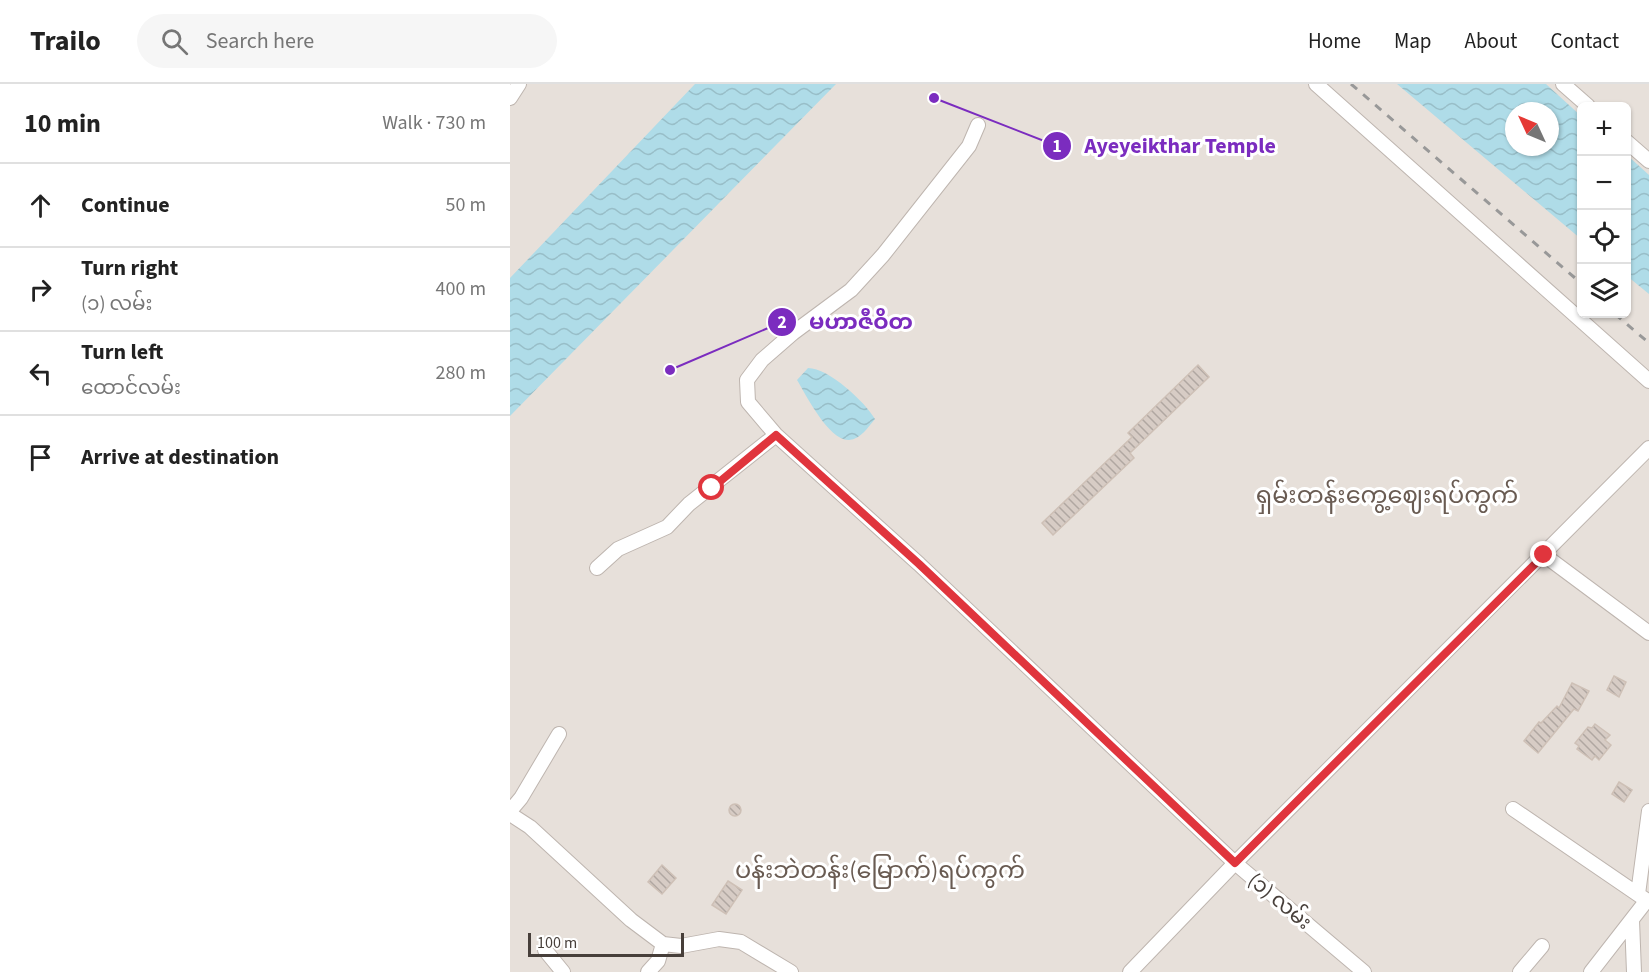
<!DOCTYPE html>
<html lang="en">
<head>
<meta charset="utf-8">
<style>
  :root { --surface:#fff; --page:#f6f6f6; --text:#222; --muted:#767676; --line:#e0e0e0 }
  body { margin:0; font-family:"Source Sans 3","Noto Sans Myanmar",sans-serif; background:var(--page); color:var(--text) }
  .controls { position:absolute; right:18px; top:18px; display:grid; overflow:hidden; border-radius:9px; box-shadow:0 2px 4px #0004 }
  .controls button { width:54px; height:54px; display:grid; place-items:center; padding:0; border:0; border-bottom:2px solid var(--line); background:var(--surface); color:var(--text); font:30px sans-serif }
  .compass { position:absolute; left:995px; top:18px; width:54px; height:54px; border-radius:50%; background:var(--surface); box-shadow:0 2px 4px #0004; rotate:314deg }
  .scale { position:absolute; left:18px; bottom:15px; width:156px; box-sizing:border-box; padding-left:6px; border:3px solid #473f3a; border-top:0; font-size:16px; line-height:21px; white-space:nowrap; color:#473f3a; -webkit-text-stroke:4px #fff; paint-order:stroke }
  .stop { position:absolute; width:18px; height:18px; margin:-14px; border:4px solid #e0353d; border-radius:50%; background:#fff }
  .stop.end { background:#e0353d; border-color:#fff; box-shadow:0 2px 6px #0008 }
  .list { margin:0; padding:0; list-style:none }
  h2 { display:flex; justify-content:space-between; align-items:center; height:78px; margin:0; padding:0 24px; font-size:26px }
  h2 small { font-size:20px; font-weight:400; color:var(--muted) }
  .list li { display:grid; grid-template-columns:39px 1fr auto; gap:18px; align-items:center; box-sizing:border-box; height:84px; padding:0 24px; border-top:2px solid var(--line) }
  .list b { display:block; font-size:22px; white-space:nowrap }
  .list p { margin:0; font-size:20px; white-space:nowrap; color:var(--muted) }
  .list em { font-size:20px; font-style:normal; color:var(--muted) }
  .icon { flex:none; width:33px; height:33px; fill:none; stroke:currentColor; stroke-width:2; stroke-linecap:round; stroke-linejoin:round }
  .map { position:relative; flex:none; width:1139px; height:888px; overflow:hidden }
  header { display:flex; align-items:center; gap:36px; box-sizing:border-box; height:84px; padding:0 30px; background:var(--surface); border-bottom:2px solid var(--line) }
  header strong { font-size:28px }
  nav { display:flex; gap:33px; margin-inline-start:auto; font-size:21px }
  .search { width:420px; height:54px; background:var(--page); display:flex; align-items:center; gap:15px; box-sizing:border-box; padding:0 21px; border-radius:33px; color:var(--muted); font-size:22px }
  main { display:flex }
  aside { flex:1; background:var(--surface) }
  .map>svg:first-child { display:block }
  .residential { fill:#e7e0da; fill-rule:evenodd }
  .water { fill:url(#water-waves); fill-rule:evenodd }
  .building { fill:url(#building-back-hatch); stroke:#cec0b6; stroke-width:1.5 }
  .lines { fill:none; stroke-linecap:round; stroke-linejoin:round }
  .minor-casing { stroke:#beb5af; stroke-width:16 }
  .minor { stroke:#fff; stroke-width:14 }
  .rail { stroke:#989898; stroke-width:3; stroke-dasharray:8 8; stroke-linecap:butt }
  .route { stroke:#e0353d; stroke-width:8 }
  .labels { text-anchor:middle; stroke-width:6; stroke-linejoin:round; paint-order:stroke }
  .street-label { font-size:21px; fill:#473f3a; stroke:#fff }
  .quarter-label { font-size:24px; fill:#695b52; stroke:#fff }
  .leader { fill:none; stroke:#7b2cbf; stroke-width:2 }
  .callout-dot { fill:#7b2cbf; stroke:#fff; stroke-width:2 }
  .mark-label { font-size:18px; text-anchor:middle; font-weight:bold; fill:#fff }
  .callout-label { font-size:22px; text-anchor:middle; font-weight:bold; fill:#7b2cbf; stroke:#fff; stroke-width:6; stroke-linejoin:round; paint-order:stroke }
</style>
</head>
<body>
<header>
<strong>Trailo</strong>
<div class="search"><svg class="icon" aria-label="search" viewBox="0 0 24 24"><circle cx="10" cy="10" r="6"/><path d="M15 15l6 6"/></svg>Search here</div>
<nav><a>Home</a><a>Map</a><a>About</a><a>Contact</a></nav>
</header>
<main>
<aside>
<h2>10 min<small>Walk · 730 m</small></h2>
<ul class="list">
<li><svg class="icon" aria-label="ahead" viewBox="0 0 24 24"><path d="M12 20V5M6 11l6-6 6 6"/></svg><div><b>Continue</b></div><em>50 m</em></li>
<li><svg class="icon" aria-label="right" viewBox="0 0 24 24"><path d="M7 20v-9h11M14 6l5 5-5 5"/></svg><div><b>Turn right</b><p>(၁) လမ်း</p></div><em>400 m</em></li>
<li><svg class="icon" aria-label="left" viewBox="0 0 24 24"><path d="M17 20v-9H6M10 6l-5 5 5 5"/></svg><div><b>Turn left</b><p>ထောင်လမ်း</p></div><em>280 m</em></li>
<li><svg class="icon" aria-label="arrive" viewBox="0 0 24 24"><path d="M6 21V4h12l-3 4 3 4H6"/></svg><div><b>Arrive at destination</b></div></li>
</ul>
</aside>
<div class="map">
<svg width="1139" height="888" viewBox="0 0 1139 888">
  <defs>
    <pattern id="water-waves" width="16" height="10" patternUnits="userSpaceOnUse" patternTransform="scale(1.5)"><rect width="16" height="10" fill="#afdce8"/><path d="M0 5q4-4 8 0t8 0" fill="none" stroke="#98bec8"/></pattern>
    <pattern id="building-back-hatch" width="6" height="6" patternUnits="userSpaceOnUse" patternTransform="scale(1.5)"><rect width="6" height="6" fill="#d7ccc5"/><path d="M-1 5l2 2M0 0l6 6M5-1l2 2" fill="none" stroke="#b0a7a1"/></pattern>
  </defs>
  <rect width="100%" height="100%" fill="#f4efeb"/>
  <path class="residential" d="M0 0H1139V888H0ZM1072 22H1116V230H1072ZM1004 27H1040V63H1004Z"/>
  <path class="water" d="M185 0H326L0 332V194Z
    M887 0H1036L1071 32V155ZM1004 27H1040V63H1004Z
    M1117 71 1139 91V210L1117 192Z
    M298 284C319 284 355 318 365 335 358 343 351 355 339 356 319 357 296 311 287 296Z"/>
  <path class="building" d="M688 281 699 293 620 369 624 374 543 451 532 439 622 353 618 349Z
    M1104 592 1116 598 1109 613 1097 606Z
    M1062 599 1079 607 1068 627 1064 625 1028 669 1014 657 1029 638 1031 639 1047 622 1049 624Z
    M1085 640 1100 651 1095 656 1101 661 1089 676 1085 672 1082 676 1067 665 1069 662 1065 659 1078 643 1082 644Z
    M1109 698 1122 706 1114 718 1102 710Z
    M219 726a6 6 0 1 1 12 0a6 6 0 1 1-12 0Z
    M152 781 166 794 152 810 138 798Z
    M218 797 232 806 216 830 202 821Z"/>
  <g class="lines">
    <defs>
      <path id="minor" d="M806 0 1139 297
        M1053 0 1078 22
        M0 14 9 0
        M468 41 459 62 373 171 341 206 283 249 252 276 237 296 238 318 266 351 409 480 725 779 854 888
        M1116 57 1139 77
        M1034 471 1139 549
        M87 484 108 465 157 443 179 420 266 351
        M1003 725 1139 818
        M0 727 11 714 49 650
        M0 730 20 743 121 836 153 860 171 862 209 855 231 858 281 888
        M1128 810 1139 727
        M1122 836 1124 888
        M35 866 53 888
        M138 888 148 877 153 860
        M620 888 725 779 1139 364
        M1010 888 1032 862
        M1081 888 1137 816"/>
    </defs>
    <use href="#minor" class="minor-casing"/>
    <use href="#minor" class="minor"/>
    <path class="rail" d="M841 0 1072 200
      M1105 230 1139 259"/>
  </g>
  <g class="lines">
    <path class="route" d="M202 404 266 351 409 480 725 779 1034 471"/>
  </g>
  <g class="labels">
    <g class="street-label">
      <text transform="translate(770 817) rotate(40)" y="7">(၁) လမ်း</text>
    </g>
    <g class="quarter-label">
      <text x="877" y="419">ရှမ်းတန်းကွေ့ဈေးရပ်ကွက်</text>
      <text x="370" y="794">ပန်းဘဲတန်း(မြောက်)ရပ်ကွက်</text>
    </g>
  </g>
  <path class="leader" d="M424 14L547 62M160 286L272 238"/>
  <g class="callout-dot">
    <circle cx="424" cy="14" r="6"/>
    <circle cx="160" cy="286" r="6"/>
    <circle cx="547" cy="62" r="15"/>
    <circle cx="272" cy="238" r="15"/>
  </g>
  <g class="mark-label">
    <text x="547" y="68">1</text>
    <text x="272" y="244">2</text>
  </g>
  <g class="callout-label">
    <text x="670" y="69">Ayeyeikthar Temple</text>
    <text x="351" y="245">မဟာဇီဝိတ</text>
  </g>
</svg>
<div class="controls">
<button>+</button>
<button>−</button>
<button><svg class="icon" aria-label="locate" viewBox="0 0 24 24"><circle cx="12" cy="12" r="6"/><path d="M12 2v4M12 18v4M2 12h4M18 12h4"/></svg></button>
<button><svg class="icon" aria-label="layers" viewBox="0 0 24 24"><path d="M12 4l9 5-9 5-9-5zM3 14l9 5 9-5"/></svg></button>
</div>
<svg class="compass" viewBox="-18 -18 36 36"><path d="M0-13l5 13h-10z" fill="#e53935"/><path d="M0 13l5-13h-10z" fill="#767676"/></svg>
<div class="scale">100 m</div>
<div class="stop" style="left:202px;top:404px"></div>
<div class="stop end" style="left:1034px;top:471px"></div>
</div>
</main>
</body>
</html>
